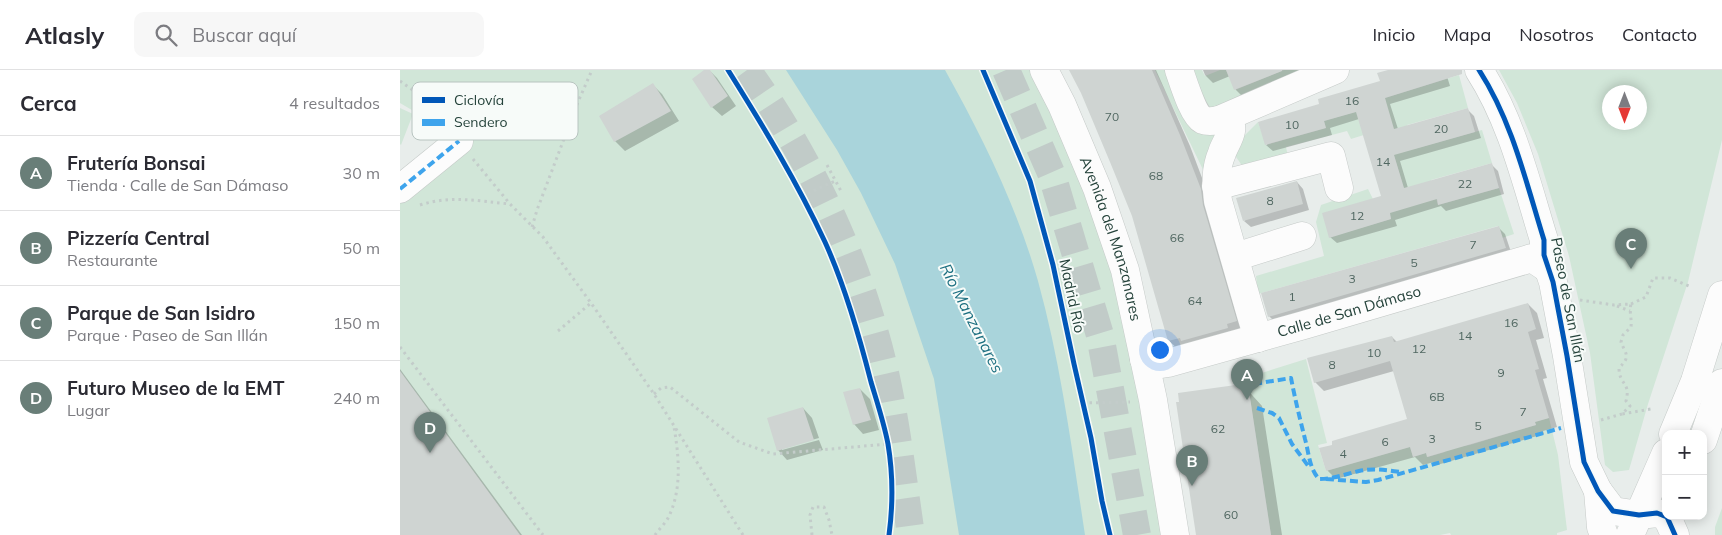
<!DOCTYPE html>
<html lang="es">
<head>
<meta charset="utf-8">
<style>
  :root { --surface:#fff; --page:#f7f7f7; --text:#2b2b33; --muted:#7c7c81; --line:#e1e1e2; --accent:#697e78 }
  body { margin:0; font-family:Mulish,sans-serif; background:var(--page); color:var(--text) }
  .controls { position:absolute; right:15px; bottom:15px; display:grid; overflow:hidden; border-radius:10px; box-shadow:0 2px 12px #0003 }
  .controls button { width:45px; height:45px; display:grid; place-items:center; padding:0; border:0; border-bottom:1px solid var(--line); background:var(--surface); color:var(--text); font:25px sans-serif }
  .compass { position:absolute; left:1202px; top:15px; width:45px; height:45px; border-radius:50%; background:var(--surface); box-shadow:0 2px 12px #0003; rotate:180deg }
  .you { position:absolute; left:759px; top:279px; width:18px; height:18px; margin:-12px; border:4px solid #fff; border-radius:50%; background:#1a73e8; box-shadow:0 0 0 8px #1a73e833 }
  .badge { display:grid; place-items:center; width:32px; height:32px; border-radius:50%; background:var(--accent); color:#fff; font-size:16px; font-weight:700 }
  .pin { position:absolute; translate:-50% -41px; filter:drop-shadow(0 1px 2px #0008) }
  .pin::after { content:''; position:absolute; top:26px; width:18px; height:15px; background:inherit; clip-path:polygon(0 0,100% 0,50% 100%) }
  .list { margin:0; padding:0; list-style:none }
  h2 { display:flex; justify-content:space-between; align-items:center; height:65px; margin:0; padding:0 20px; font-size:21px }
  h2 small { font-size:16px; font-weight:400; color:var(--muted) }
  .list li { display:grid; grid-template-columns:32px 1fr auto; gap:15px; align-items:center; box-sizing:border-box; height:75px; padding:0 20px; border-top:1px solid var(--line) }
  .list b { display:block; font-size:19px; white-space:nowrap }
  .list p { margin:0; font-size:16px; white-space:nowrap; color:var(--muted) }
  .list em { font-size:16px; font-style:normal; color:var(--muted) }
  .icon { flex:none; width:28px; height:28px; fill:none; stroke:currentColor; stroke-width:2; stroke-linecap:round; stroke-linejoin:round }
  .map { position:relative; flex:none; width:1322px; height:465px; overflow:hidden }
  header { display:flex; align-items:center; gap:30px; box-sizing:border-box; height:70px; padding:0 25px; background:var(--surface); border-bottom:1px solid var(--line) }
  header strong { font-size:24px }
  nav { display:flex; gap:28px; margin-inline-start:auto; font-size:18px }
  .search { width:350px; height:45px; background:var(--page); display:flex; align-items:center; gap:12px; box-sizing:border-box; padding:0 18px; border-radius:10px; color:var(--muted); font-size:19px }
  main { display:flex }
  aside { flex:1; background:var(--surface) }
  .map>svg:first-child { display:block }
  .green { fill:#d1e6d8; fill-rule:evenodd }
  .water { fill:#a9d4db }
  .shadow { fill:#0003 }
  .building { fill:#cfd4d2 }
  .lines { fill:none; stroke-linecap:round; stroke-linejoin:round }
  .highway-tunnel { stroke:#c1cbc8; stroke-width:28; stroke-dasharray:28 14; stroke-linecap:butt }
  .minor-casing { stroke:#c5cac8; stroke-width:29 }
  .path { stroke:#c3ccca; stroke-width:3; stroke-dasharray:2.5 4; stroke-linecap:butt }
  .minor { stroke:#fcfcfc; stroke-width:28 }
  .quiet { stroke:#3ea4ec; stroke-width:4; stroke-dasharray:8 4; stroke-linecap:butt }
  .cycleway-casing { stroke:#f7fbf9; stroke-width:8 }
  .cycleway { stroke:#0057b8; stroke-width:5 }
  .labels { text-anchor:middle; stroke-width:4; stroke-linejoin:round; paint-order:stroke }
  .number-label { font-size:12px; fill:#506761 }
  .street-label { font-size:15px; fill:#24423a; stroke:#f7fbf9 }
  .water-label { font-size:16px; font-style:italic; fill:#1c6f80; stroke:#f7fbf9 }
  .key { fill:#f7fbf9; stroke:#b8c4c0; stroke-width:1 }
  .key-label { font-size:14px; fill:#24423a }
</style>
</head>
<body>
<header>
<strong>Atlasly</strong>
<div class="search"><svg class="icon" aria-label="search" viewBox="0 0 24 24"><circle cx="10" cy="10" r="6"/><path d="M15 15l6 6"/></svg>Buscar aquí</div>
<nav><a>Inicio</a><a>Mapa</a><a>Nosotros</a><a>Contacto</a></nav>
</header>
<main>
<aside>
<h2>Cerca<small>4 resultados</small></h2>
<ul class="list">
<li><span class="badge">A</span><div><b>Frutería Bonsai</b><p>Tienda · Calle de San Dámaso</p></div><em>30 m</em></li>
<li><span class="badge">B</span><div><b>Pizzería Central</b><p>Restaurante</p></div><em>50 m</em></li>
<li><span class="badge">C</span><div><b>Parque de San Isidro</b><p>Parque · Paseo de San Illán</p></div><em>150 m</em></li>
<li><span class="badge">D</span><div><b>Futuro Museo de la EMT</b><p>Lugar</p></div><em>240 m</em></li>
</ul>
</aside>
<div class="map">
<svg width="1322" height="465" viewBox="0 0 1322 465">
  <rect width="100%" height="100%" fill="#e8edeb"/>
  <path class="green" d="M0 0H634L714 192 768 465H120L0 301V104L45 67 27 49 0 33Z
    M755 0H772L818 56 806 106Z
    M785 0H802L805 6 820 0H826L835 20 884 0H923L812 45Z
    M1099 0H1322V70L1288 212 1248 334 1229 400 1213 402 1205 395 1190 283 1169 186 1138 84 1117 33ZM1210 22H1240V52H1210Z
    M1059 5 1068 38 1007 55 1014 79 1082 60 1092 93 1031 110 1038 135 1099 118 1114 164 1102 168 1098 156 858 224 856 206 924 186 916 152 921 135 968 119 973 129 930 167 991 149 984 125 1004 119 986 58 951 69 947 61 886 77 888 87 843 97 834 84 844 66 858 52 866 75 926 58 924 51 986 33 985 28Z
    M0 38 13 44 1 75 0 74Z
    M906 289 927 373 918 375 926 401 1010 377 1013 387 1026 383 1028 387 1045 382 1044 379 1070 375 1136 355 1135 352 1149 348 1158 385 1167 460 1157 463V465H1051L1050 463 1040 465H871L849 321 845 322 843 314 849 307Z
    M1322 438V465H1315V457Z"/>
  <path class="water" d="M386 0H545C582 66 617 137 638 211 661 294 672 380 685 465H559L534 309 495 194 461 123 437 80Z"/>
  <path class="shadow" d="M306 0H309L317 8 336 36 322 46 312 37Z
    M670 0H756L790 76 810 129 845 261 779 280 769 271 733 145 682 23Z
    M803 0H909L843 27 835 19 830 6 813 13 805 5Z
    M993 0H1045L1050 16 990 34 998 59 1068 40 1074 46 1081 68 1000 91 1008 118 1091 94 1098 101 1104 124 1046 141 1041 136 995 150 997 156 937 173 930 167 982 127 959 49 930 58 932 65 873 81 866 75 921 35 981 12Z
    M252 14 262 24 279 51 225 81 215 71Z
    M897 112 903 119 909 140 851 157 844 151Z
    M1098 157 1105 164 1112 185 876 253 869 246Z
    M1128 234 1137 243 1144 268 1136 270 1147 308 1143 309 1157 357 1143 361 1144 364 1037 395 1034 392 1023 395 1015 387 936 409 927 400 1008 350 994 301 924 321 915 312 992 267 997 272Z
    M0 299 122 465H0Z
    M843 315 862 336 882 465H798Z
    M460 319 470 329 479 360 463 364 454 354Z
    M403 338 412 348 419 368 382 378V380L419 370 423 380 387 390 378 380Z"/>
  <path class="building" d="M304 0H310L328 26 311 38 292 9Z
    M669 0H752L780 65 801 119 803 135 837 251 827 254 828 258 781 271 780 268 768 271 732 146 710 92 681 23Z
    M826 0H882V1L834 20Z
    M988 0H1062V4L985 28 994 59 1068 38 1075 62 994 85 1004 118 1092 93 1099 118 1038 135 1037 129 990 143 991 149 929 168 922 143 981 126 956 42 924 51 926 58 865 75 858 52 919 34 918 29 980 11 977 3Z
    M253 13 271 41 214 72 199 46Z
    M897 111 903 134 843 151 836 128Z
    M1099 156 1106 178 868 247 861 223Z
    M1128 233 1136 259 1128 262 1139 299 1135 300 1149 348 1135 352 1136 355 1027 387 1026 383 1013 387 1010 377 926 401 919 378 932 375V371L1007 349 990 291 914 313 907 288 992 266 994 272Z
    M0 301 120 465H0Z
    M843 314 845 322 849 321 871 465H796L776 332H779L778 323Z
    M460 318 471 350 453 355 443 322Z
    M403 337 414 370 377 381 367 348Z"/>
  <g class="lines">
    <path class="highway-tunnel" d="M347 0C403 77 450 173 475 264 494 329 501 398 511 465
      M606 0 652 105 700 265 737 465"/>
    <defs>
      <g id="minor">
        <path id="s1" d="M644 0 662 35 697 118 725 200 753 330 775 465"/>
        <path d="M779 0C783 11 793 45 803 50 808 52 814 51 819 50L935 0"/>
        <path d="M1079 0C1112 51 1126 112 1144 170V185L1153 212 1167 286 1184 392 1198 421 1213 441 1239 445 1257 443 1267 447 1275 465"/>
        <path d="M819 50H827C830 53 832 56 831 61 830 68 824 76 822 83 815 99 816 115 818 131L851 245 858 268"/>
        <path d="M816 116 931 86 939 118"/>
        <path d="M0 119 59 71"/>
        <path d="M835 187 902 166"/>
        <path id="s2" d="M744 289 755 295 768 293 904 255 1132 188 1150 200"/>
        <path d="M1273 364 1295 311 1322 225"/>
        <path d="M1303 370 1322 313"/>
        <path d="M1198 421 1201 457 1204 465"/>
        <path d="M1230 465 1266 383"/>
      </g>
    </defs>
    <use href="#minor" class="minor-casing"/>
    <path class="path" d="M0 11 21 26 47 51
      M73 89 110 134 143 167 191 233 254 324 343 465
      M427 95 441 121
      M402 126 435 111
      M20 135C52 125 77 131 110 134
      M132 157 137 140 178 32 192 0
      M1180 230 1214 235 1231 234C1229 242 1232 249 1231 257L1223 265 1221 272C1226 285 1231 286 1219 298 1219 315 1231 312 1226 331L1230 336 1222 344 1251 339
      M1231 234 1246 227 1253 208H1270L1291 217
      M1217 236 1230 241
      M158 261 191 233
      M0 277 143 465
      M254 324 261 318 270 317 339 372 373 384 488 374
      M683 333 730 332
      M1201 350 1222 344
      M255 465C259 459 266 453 269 446 282 419 279 386 274 357
      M412 465 410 445 413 437H424L429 450 432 465"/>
    <use href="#minor" class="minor"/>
    <path class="quiet" d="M0 119 59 71
      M854 314 891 308C895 329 900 349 905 369 909 383 909 398 919 409 933 409 946 404 959 401 973 398 986 400 1000 402
      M857 338 872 343 879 348 892 374 909 397
      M926 409 966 412 978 410 1161 358"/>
    <defs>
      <path id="cycleway" d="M328 0C363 56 397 112 425 172 445 216 459 265 471 312 477 332 484 353 488 374 493 404 493 435 489 465
        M583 0 630 111 653 195 674 294 691 368 702 431 710 465
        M1079 0C1112 51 1126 112 1144 170V185L1153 212 1167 286 1184 392 1198 421 1213 441 1239 445 1257 443 1267 447 1275 465"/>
    </defs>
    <use href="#cycleway" class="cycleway-casing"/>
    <use href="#cycleway" class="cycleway"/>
  </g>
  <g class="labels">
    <g class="number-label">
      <text x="952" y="35">16</text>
      <text x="712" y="51">70</text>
      <text x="892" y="59">10</text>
      <text x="1041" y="63">20</text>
      <text x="983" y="96">14</text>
      <text x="756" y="110">68</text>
      <text x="1065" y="118">22</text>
      <text x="870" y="135">8</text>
      <text x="957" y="150">12</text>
      <text x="777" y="172">66</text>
      <text x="1073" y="179">7</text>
      <text x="1014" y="197">5</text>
      <text x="952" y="213">3</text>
      <text x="892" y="231">1</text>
      <text x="795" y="235">64</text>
      <text x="1111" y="257">16</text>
      <text x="1065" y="270">14</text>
      <text x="1019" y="283">12</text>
      <text x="974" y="287">10</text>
      <text x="932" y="299">8</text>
      <text x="1101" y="307">9</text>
      <text x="1037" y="331">6B</text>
      <text x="1123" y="346">7</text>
      <text x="1078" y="360">5</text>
      <text x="818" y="363">62</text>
      <text x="1032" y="373">3</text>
      <text x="985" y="376">6</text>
      <text x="943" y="388">4</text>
      <text x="831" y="449">60</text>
    </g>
    <g class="street-label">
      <text dy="5" stroke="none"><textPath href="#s1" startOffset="182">Avenida del Manzanares</textPath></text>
      <text transform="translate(672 226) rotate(78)" y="5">Madrid Río</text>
      <text transform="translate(1168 230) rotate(79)" y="5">Paseo de San Illán</text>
      <text dy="5" stroke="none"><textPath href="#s2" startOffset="214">Calle de San Dámaso</textPath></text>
    </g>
    <g class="water-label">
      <text transform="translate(572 248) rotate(63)" y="6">Río Manzanares</text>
    </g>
  </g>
  <rect x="12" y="12" width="166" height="58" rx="8" class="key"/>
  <rect x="22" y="27" width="23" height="6" fill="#0057b8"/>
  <rect x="22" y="49" width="23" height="7" fill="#3ea4ec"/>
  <g class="key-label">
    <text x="54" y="35">Ciclovía</text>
    <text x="54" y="57">Sendero</text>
  </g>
</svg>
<div class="controls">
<button>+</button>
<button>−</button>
</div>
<svg class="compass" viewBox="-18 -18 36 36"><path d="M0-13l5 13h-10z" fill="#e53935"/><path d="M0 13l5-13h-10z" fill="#7c7c81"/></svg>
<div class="you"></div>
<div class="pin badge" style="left:847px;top:330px">A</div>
<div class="pin badge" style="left:792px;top:416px">B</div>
<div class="pin badge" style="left:1231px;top:199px">C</div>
<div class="pin badge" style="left:30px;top:383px">D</div>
</div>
</main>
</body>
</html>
